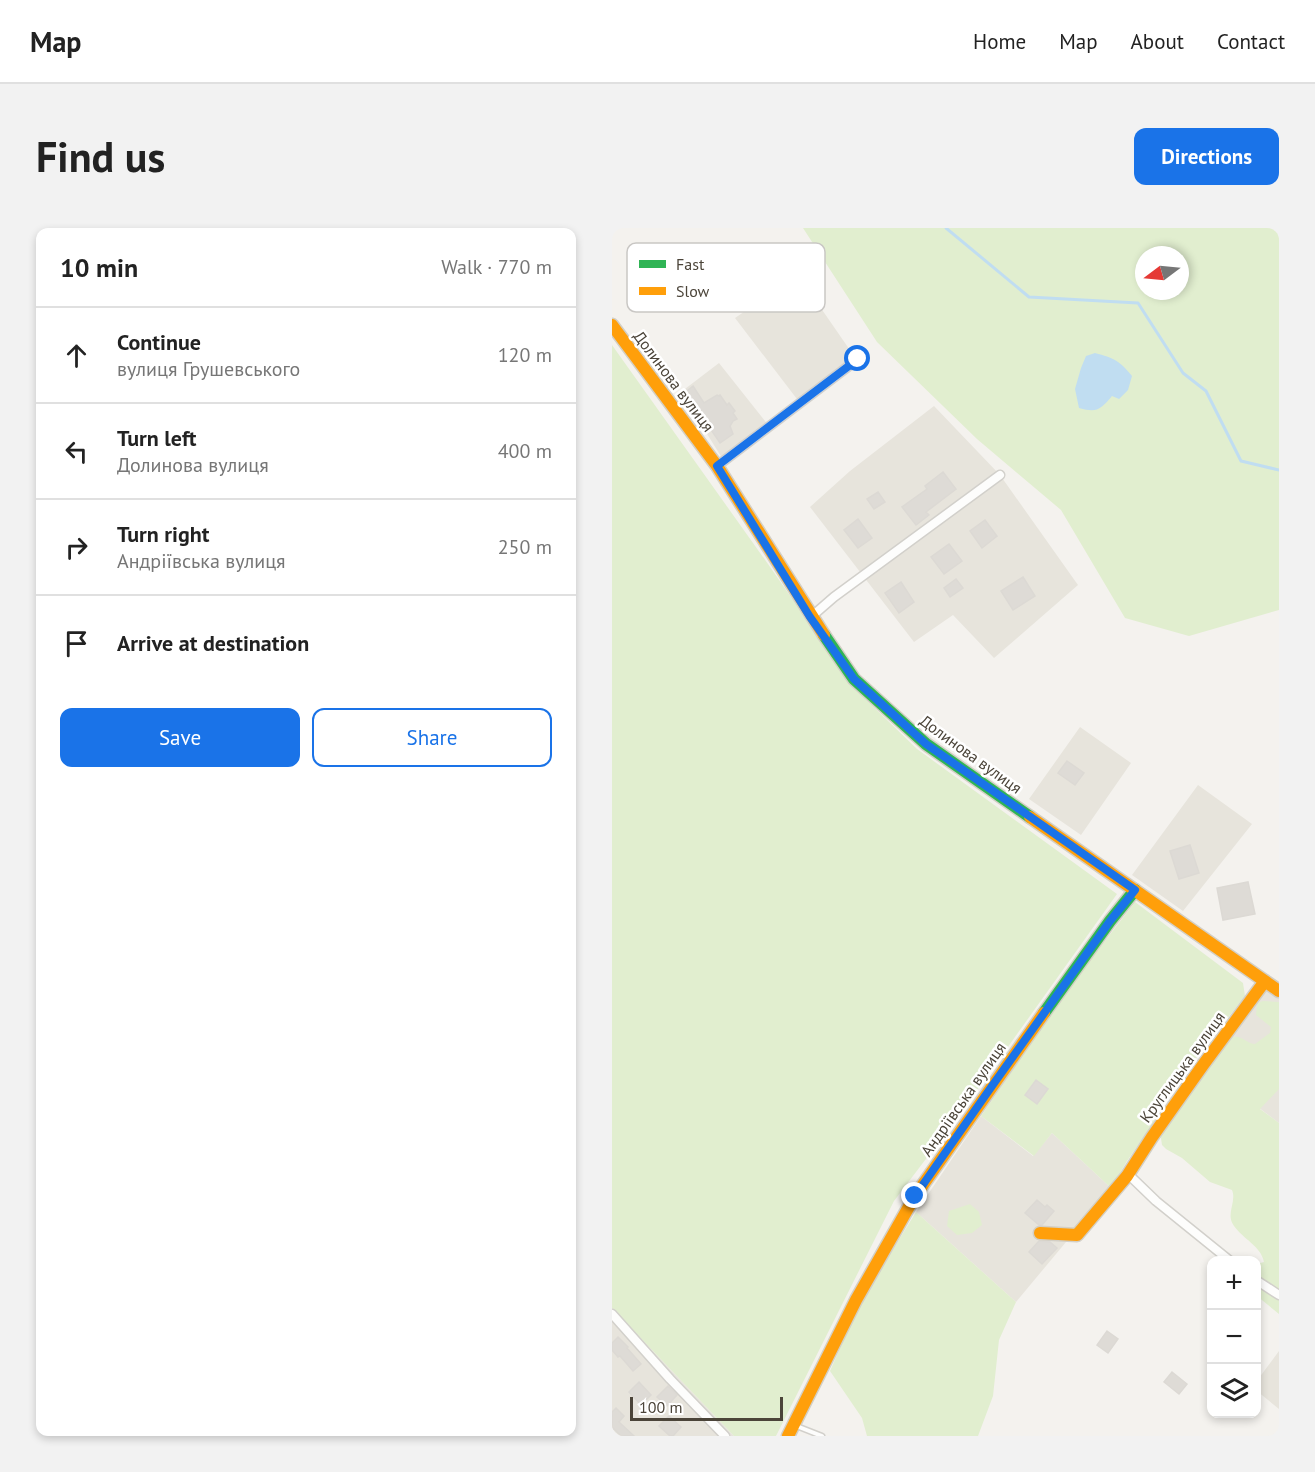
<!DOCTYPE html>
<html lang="en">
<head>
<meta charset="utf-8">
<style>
  :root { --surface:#fff; --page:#f2f2f2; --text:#222; --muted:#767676; --line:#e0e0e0; --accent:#1a73e8 }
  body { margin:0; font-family:"PT Sans",sans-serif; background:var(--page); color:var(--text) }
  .controls { position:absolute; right:18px; bottom:18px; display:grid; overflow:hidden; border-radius:12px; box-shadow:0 3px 9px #0003 }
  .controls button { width:54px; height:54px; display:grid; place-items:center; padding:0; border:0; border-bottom:2px solid var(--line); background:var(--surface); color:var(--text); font:30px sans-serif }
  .compass { position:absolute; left:523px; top:18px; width:54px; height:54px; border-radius:50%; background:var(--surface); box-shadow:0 3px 9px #0003; rotate:254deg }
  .scale { position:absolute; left:18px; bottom:15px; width:153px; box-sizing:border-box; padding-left:6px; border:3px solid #4b4439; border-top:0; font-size:16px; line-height:21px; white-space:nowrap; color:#4b4439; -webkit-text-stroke:4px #fff; paint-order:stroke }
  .stop { position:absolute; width:18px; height:18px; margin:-14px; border:4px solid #1a73e8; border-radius:50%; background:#fff }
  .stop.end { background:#1a73e8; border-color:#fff; box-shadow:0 2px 6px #0008 }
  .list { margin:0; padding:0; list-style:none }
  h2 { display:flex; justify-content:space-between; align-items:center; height:78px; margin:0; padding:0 24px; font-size:26px }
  h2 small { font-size:20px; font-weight:400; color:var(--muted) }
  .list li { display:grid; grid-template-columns:39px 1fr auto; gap:18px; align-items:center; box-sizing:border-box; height:96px; padding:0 24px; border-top:2px solid var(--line) }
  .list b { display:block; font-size:22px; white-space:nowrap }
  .list p { margin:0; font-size:20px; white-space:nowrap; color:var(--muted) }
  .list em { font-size:20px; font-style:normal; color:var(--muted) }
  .actions { display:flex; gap:12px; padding:18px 24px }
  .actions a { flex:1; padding:14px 0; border:2px solid var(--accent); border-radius:12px; text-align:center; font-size:21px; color:var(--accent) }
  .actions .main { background:var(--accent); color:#fff }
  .icon { flex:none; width:33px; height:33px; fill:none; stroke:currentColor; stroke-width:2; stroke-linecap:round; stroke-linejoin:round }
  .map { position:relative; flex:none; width:667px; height:1208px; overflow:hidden; border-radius:12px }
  header { display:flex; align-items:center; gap:36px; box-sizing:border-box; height:84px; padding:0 30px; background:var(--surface); border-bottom:2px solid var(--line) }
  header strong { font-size:28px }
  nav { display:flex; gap:33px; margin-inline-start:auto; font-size:21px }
  .intro { display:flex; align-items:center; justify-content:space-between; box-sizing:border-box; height:144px; padding:0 36px }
  h1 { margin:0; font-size:42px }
  .button { padding:15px 27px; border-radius:12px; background:var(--accent); color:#fff; font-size:21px; font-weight:700 }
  main { display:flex; gap:36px; padding:0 36px }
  aside { flex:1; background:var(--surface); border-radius:12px; box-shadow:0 3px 9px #0003 }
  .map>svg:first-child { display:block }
  .residential { fill:#e7e4dc }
  .green { fill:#e1eecf; fill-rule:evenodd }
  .water { fill:#c0ddf1 }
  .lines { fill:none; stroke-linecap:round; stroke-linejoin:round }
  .stream { stroke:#c0ddf1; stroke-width:3 }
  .building { fill:#dedbd6; stroke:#dcd9d4; stroke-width:1.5 }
  .lane-casing { stroke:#d2d0cb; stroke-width:7 }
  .street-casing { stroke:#d2d0cb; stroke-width:11 }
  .fast-casing { stroke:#d3cfc5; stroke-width:15 }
  .slow-casing { stroke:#d3cfc5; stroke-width:15 }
  .lane { stroke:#fdfdfc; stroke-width:4 }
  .street { stroke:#fdfdfc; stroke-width:8 }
  .fast { stroke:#30b455; stroke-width:12 }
  .slow { stroke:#ff9f0a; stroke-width:12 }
  .route { stroke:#1a73e8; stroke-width:8 }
  .labels { text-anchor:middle; stroke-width:5; stroke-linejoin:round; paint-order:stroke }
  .street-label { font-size:16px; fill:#4b4439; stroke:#fff }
  .key { fill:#fff; stroke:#c9c7c4; stroke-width:1.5 }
  .key-label { font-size:16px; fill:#4b4439 }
</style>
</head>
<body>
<header>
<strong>Map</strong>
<nav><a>Home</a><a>Map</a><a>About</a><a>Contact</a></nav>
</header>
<div class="intro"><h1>Find us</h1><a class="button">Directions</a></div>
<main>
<aside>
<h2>10 min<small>Walk · 770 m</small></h2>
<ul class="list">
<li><svg class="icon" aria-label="ahead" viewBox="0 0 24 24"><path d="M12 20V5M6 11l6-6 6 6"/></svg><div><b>Continue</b><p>вулиця Грушевського</p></div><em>120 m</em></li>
<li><svg class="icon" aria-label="left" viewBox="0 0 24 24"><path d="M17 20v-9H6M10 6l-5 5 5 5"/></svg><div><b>Turn left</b><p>Долинова вулиця</p></div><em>400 m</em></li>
<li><svg class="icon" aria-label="right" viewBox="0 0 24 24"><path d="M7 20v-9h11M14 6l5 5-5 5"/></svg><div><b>Turn right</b><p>Андріївська вулиця</p></div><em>250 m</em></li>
<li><svg class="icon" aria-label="arrive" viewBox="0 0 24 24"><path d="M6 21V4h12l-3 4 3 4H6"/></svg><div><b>Arrive at destination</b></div></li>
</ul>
<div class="actions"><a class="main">Save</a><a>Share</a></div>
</aside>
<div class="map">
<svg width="667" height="1208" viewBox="0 0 667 1208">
  <rect width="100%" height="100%" fill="#f4f2ee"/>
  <path class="residential" d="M186 47 242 128 188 175 123 90Z
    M107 135 157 198 110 230 69 164Z
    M322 178 388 247 466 357 382 430 341 387 302 414 198 279 238 243Z
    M468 499 519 535 469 607 417 571Z
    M586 557 640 596 571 683 520 647Z
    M653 753 667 763V895L591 837Z
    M369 888 421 928 440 905 499 960 404 1074 304 984Z
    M0 1080 122 1208H0Z
    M667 1123V1181L645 1163 644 1154Z"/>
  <path class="green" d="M191 0H667V382L577 408 513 390 449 282 365 211 265 114ZM532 27H568V63H532Z
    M0 117 156 336 243 461 305 521 505 666 348 886 282 973 164 1208H122L0 1080Z
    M523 674 631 755 633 768 557 865 540 897 515 933 499 960 440 905 422 928 369 888 459 757Z
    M651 773 667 774V861L648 881 667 895V1086L645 1068V1036L652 1034C649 1018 631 1011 622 998 613 986 625 974 620 962L598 954 570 930 554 921 550 917 548 904C559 890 610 813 622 809 629 807 636 816 643 816L658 805 659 799 644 787 645 775Z
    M358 976 367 984 370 997 360 1005 345 1007 335 998 337 983Z
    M304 984 404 1074 387 1112 381 1168 366 1208H255L250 1190 218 1143 248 1075Z"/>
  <path class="water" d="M483 125C502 130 508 133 520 148L516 162 507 171 500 168C488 182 485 185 467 180L463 161 469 140 474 128Z"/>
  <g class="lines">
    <path class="stream" d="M334 0 417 69 526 75 571 145 594 163 629 233 667 242"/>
  </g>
  <path class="building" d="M81 158 92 175 105 167 107 168 108 167 115 177 117 175 123 183 121 185 125 191 121 193 118 198 121 206 108 215 89 187 88 184 75 163Z
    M331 244 344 261 314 284 317 287 304 297 290 279 315 261 313 258Z
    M266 264 273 274 262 281 255 271Z
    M246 291 260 310 246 320 232 302Z
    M373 292 385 308 370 320 358 303Z
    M337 316 350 333 332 346 319 329Z
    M411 349 423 368 401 382 389 363Z
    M344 351 351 360 338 369 332 360Z
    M289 354 302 374 287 385 273 365Z
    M455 533 472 545 463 557 446 545Z
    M578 617 587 645 567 651 558 623Z
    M636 654 643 686 611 692 605 660Z
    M424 852 436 861 425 876 413 867Z
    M425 972 433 979 435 977 442 983 430 997H427L413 985Z
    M427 1013 438 1014 445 1020 430 1036 417 1024Z
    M495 1103 506 1111 496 1125 485 1117Z
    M6 1109 16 1119 15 1120 29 1136 21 1143 8 1128 6 1129 0 1122V1115Z
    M560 1144 575 1156 567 1166 552 1154Z
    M27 1154 39 1167 29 1177 17 1164Z
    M56 1158 65 1167 55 1178 45 1169Z
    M4 1180 12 1188 7 1194 22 1208H9L1 1200 0 1201V1184Z
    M57 1188 69 1199 61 1208H58L47 1198Z"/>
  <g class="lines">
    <defs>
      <path id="lane" d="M182 1197 210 1208"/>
      <path id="street" d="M105 238 246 131
        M199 389 222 369 388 247
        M516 946 544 973 617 1032
        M644 1052 667 1067
        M0 1086 58 1151 113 1208"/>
      <path id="fast" d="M212 407 242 451 314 516 418 589
        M432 785 498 693 523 662"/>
      <path id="slow" d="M0 97 105 238 212 407
        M418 589 667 763
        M428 1005 465 1007 515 948 540 909 591 837 653 753
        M176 1208 244 1072 303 968 432 785"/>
    </defs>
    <use href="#lane" class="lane-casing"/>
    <use href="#street" class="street-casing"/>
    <use href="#fast" class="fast-casing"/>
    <use href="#slow" class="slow-casing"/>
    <use href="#lane" class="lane"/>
    <use href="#street" class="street"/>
    <use href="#fast" class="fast"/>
    <use href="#slow" class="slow"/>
  </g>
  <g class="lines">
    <path class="route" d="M246 131 105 238 198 389 242 451 314 516 523 662 498 693 380 858 303 968"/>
  </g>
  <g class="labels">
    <g class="street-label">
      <text transform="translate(62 153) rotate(53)" y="6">Долинова вулиця</text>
      <text transform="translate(359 526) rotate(36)" y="6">Долинова вулиця</text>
      <text transform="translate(570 839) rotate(-54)" y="6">Круглицька вулиця</text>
      <text transform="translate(351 871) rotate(-55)" y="6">Андріївська вулиця</text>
    </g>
  </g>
  <rect x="15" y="15" width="198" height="69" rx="9" class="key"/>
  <rect x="27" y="32" width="27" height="8" fill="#30b455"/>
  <rect x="27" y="59" width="27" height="8" fill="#ff9f0a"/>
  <g class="key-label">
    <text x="64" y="42">Fast</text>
    <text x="64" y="69">Slow</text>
  </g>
</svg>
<div class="controls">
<button>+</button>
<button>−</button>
<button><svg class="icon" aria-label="layers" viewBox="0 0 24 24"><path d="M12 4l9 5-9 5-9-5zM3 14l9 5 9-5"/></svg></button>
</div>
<svg class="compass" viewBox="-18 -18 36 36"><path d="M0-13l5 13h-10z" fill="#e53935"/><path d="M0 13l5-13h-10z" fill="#767676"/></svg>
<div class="scale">100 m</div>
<div class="stop" style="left:246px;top:131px"></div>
<div class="stop end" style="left:303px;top:968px"></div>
</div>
</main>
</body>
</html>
